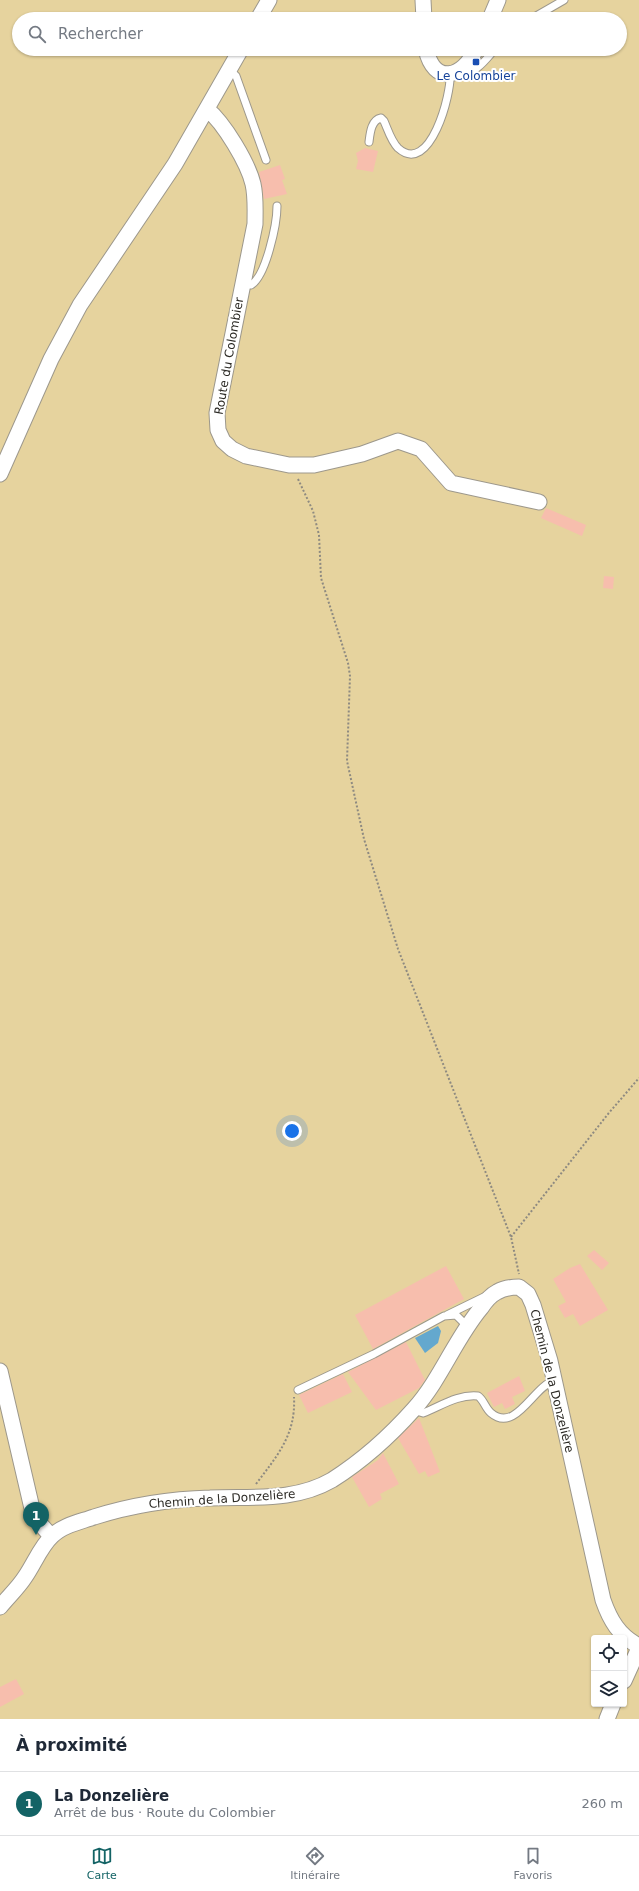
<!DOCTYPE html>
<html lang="fr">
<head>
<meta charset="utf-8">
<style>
  :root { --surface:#fff; --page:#f2f2f3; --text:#1f2937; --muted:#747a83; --line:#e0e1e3; --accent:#136365 }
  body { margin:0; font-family:"DejaVu Sans",sans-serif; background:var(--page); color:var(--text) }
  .controls { position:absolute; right:12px; bottom:12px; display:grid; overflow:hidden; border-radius:4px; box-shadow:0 1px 3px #0004 }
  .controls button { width:36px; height:36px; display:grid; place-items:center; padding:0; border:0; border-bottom:1px solid var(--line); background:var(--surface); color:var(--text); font:20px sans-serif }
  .you { position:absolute; left:292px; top:1131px; width:14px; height:14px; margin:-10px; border:3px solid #fff; border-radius:50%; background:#1a73e8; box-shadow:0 0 0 6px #1a73e833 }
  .badge { display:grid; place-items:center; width:26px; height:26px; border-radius:50%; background:var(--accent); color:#fff; font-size:13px; font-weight:700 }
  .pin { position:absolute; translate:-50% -33px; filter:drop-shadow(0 1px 2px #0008) }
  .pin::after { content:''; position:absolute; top:21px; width:14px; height:12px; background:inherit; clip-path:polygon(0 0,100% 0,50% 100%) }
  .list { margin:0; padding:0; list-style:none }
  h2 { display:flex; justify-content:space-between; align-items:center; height:52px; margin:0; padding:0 16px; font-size:17px }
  h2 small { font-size:13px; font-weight:400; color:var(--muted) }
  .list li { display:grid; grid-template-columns:26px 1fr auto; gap:12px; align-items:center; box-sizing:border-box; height:64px; padding:0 16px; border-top:1px solid var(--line) }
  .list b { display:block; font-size:15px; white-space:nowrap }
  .list p { margin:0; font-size:13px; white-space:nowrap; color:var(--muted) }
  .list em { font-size:13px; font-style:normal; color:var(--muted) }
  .icon { flex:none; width:22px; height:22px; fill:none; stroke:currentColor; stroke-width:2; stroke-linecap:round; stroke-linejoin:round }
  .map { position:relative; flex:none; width:639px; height:1719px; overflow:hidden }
  .search { position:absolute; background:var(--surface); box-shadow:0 1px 3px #0004; left:12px; right:12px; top:12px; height:44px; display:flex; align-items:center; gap:10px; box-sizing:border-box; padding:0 14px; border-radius:22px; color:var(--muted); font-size:15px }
  .sheet { height:116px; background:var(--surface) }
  nav { display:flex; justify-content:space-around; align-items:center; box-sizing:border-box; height:56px; border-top:1px solid var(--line); background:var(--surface); font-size:11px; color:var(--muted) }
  nav a { display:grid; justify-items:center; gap:2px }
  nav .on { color:var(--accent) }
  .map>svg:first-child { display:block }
  .green { fill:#e6d39e; fill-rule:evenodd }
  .water { fill:#64a8ce }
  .building { fill:#f7bead }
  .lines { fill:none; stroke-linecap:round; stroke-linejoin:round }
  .lane-casing { stroke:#9d988c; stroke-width:9 }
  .street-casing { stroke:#9d988c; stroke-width:17 }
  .path { stroke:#8e8a81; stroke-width:2; stroke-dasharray:2 2; stroke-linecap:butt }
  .lane { stroke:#fff; stroke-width:7 }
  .street { stroke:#fff; stroke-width:15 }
  .transit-dot { fill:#1a4fb4; stroke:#fff; stroke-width:1.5 }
  .labels { text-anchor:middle; stroke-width:4; stroke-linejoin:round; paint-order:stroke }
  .transit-label { font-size:12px; fill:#164399; stroke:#fff }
  .street-label { font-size:12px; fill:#2c2a25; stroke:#fff }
</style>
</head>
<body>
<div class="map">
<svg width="639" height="1719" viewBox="0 0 639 1719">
  <rect width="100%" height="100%" fill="#faf5e8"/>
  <path class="green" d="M0 0H639V1719H0ZM19 19H620V49H19ZM594 1638H624V1704H594Z"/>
  <path class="water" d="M438 1326 441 1331 438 1343 425 1353 415 1338Z"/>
  <path class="building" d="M365 148 378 151 373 172 356 169 358 161 356 153Z
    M280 165 285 179 282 180 287 194 264 199 259 172Z
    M546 508 586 525 582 536 541 518Z
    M604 576 614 577 613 589 603 588Z
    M594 1250 609 1263 602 1270 587 1256Z
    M580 1264 608 1310 580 1326 573 1314 565 1318 558 1306 566 1302 553 1279 570 1268Z
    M446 1266 464 1299 373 1349 355 1315Z
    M406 1342 425 1380 419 1388 376 1410 348 1372Z
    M343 1374 352 1392 308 1413 299 1395Z
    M519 1376 525 1391 512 1397 515 1404 505 1409 502 1403 494 1407 487 1393Z
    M419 1418 440 1472 428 1477 425 1471 419 1474 398 1438Z
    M383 1453 399 1484 380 1494 382 1499 369 1507 352 1477 378 1460Z
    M16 1679 24 1694 0 1707V1687Z"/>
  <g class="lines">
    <defs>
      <path id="lane" d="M531 19 564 0
        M229 69 236 76 266 160
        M460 72C474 77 487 58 495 49
        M369 142C370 134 371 120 381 118L384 121C388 130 391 141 398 148 430 177 452 93 450 73
        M243 285H251C266 276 277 224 277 206
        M447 1315 486 1296
        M298 1390 374 1354 444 1316 456 1315 464 1323 466 1328
        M413 1410 423 1413C441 1406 458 1394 478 1396 484 1400 485 1408 491 1413 516 1434 534 1385 554 1381"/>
      <path id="street" d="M423 0 424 19
        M258 19 269 0
        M490 19 498 0
        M426 49C434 86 463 78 476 49
        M207 109C224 123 248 163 253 184 256 197 255 210 255 224L217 413 218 430 223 441 232 449 246 456 289 465H314L362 454 398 441 421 449 451 483 539 502
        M0 474 51 359 80 305 175 164 241 49
        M0 1371 34 1517 51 1536
        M0 1607C8 1597 18 1588 25 1577 34 1564 41 1546 52 1536 63 1525 80 1522 94 1517 132 1505 170 1499 210 1498 252 1496 294 1502 332 1480 362 1461 390 1436 414 1409 441 1379 455 1339 481 1308 485 1302 491 1295 497 1292 504 1288 511 1287 519 1287L528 1294 533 1305 550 1361 603 1600C610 1620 619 1636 639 1646
        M624 1681 639 1648
        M607 1719 613 1704"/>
    </defs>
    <use href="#lane" class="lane-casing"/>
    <use href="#street" class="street-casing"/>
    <path class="path" d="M298 479 313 511 319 535 321 578 348 663 350 676 347 761 364 839 398 949 511 1237 519 1274
      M511 1237 608 1114 639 1078
      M256 1484C277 1456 296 1435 294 1397"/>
    <use href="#lane" class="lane"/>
    <use href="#street" class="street"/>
  </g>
  <rect class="transit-dot" x="472" y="58" width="8" height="8" rx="2"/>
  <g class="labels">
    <g class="transit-label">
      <text x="476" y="80">Le Colombier</text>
    </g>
    <g class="street-label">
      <text transform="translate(229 356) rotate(-80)" y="4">Route du Colombier</text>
      <text transform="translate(552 1381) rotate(76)" y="4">Chemin de la Donzelière</text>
      <text transform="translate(222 1499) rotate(-4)" y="4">Chemin de la Donzelière</text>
    </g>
  </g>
</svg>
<div class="controls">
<button><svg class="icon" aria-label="locate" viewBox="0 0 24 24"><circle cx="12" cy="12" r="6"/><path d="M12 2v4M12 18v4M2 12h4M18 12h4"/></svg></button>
<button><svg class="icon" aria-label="layers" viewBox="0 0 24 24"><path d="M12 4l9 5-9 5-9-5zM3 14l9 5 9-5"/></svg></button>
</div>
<div class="you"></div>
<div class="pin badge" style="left:36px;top:1535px">1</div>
<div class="search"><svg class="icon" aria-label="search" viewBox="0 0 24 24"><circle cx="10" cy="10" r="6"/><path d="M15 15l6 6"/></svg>Rechercher</div>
</div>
<section class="sheet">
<h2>À proximité<small></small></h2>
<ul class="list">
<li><span class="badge">1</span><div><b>La Donzelière</b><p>Arrêt de bus · Route du Colombier</p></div><em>260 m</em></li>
</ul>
</section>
<nav>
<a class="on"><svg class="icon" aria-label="map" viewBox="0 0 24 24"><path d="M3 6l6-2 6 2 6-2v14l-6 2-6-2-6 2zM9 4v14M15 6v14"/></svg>Carte</a>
<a><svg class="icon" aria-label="directions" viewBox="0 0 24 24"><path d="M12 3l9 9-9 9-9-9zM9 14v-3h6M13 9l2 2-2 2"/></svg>Itinéraire</a>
<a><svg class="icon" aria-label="saved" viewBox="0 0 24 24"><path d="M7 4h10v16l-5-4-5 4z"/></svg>Favoris</a>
</nav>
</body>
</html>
